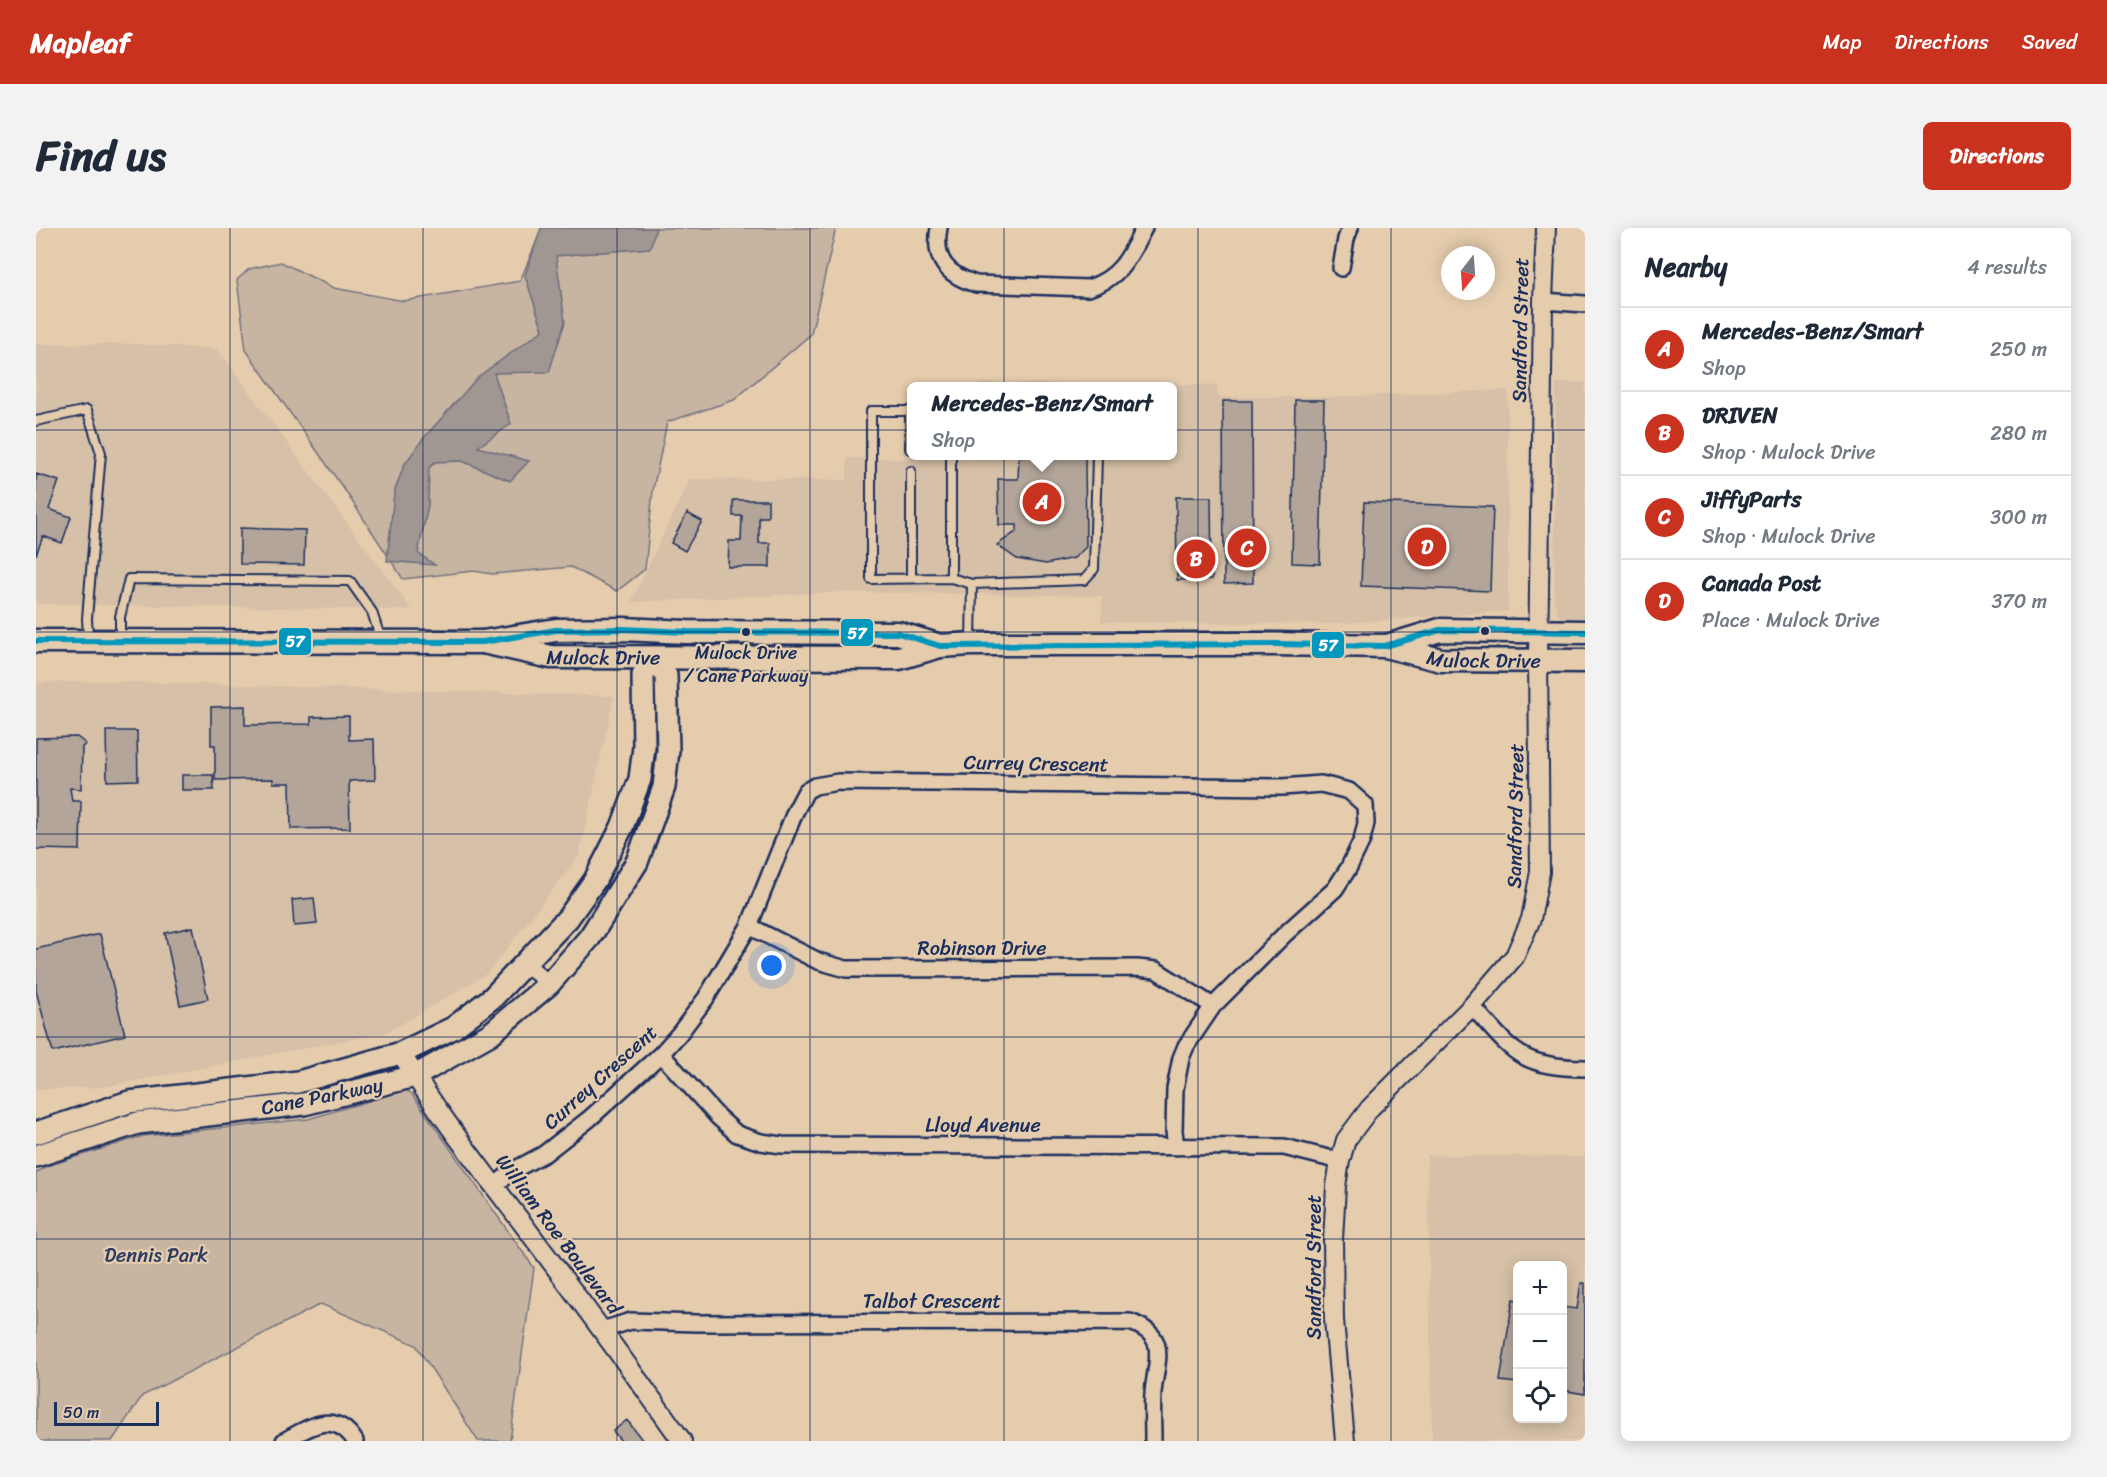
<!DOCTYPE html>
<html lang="en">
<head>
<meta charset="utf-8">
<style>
  :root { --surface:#fff; --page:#f2f2f3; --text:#1f2937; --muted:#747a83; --line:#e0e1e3; --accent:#c8321e }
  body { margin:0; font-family:Sriracha,sans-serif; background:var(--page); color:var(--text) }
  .controls { position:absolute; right:18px; bottom:18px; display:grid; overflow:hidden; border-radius:9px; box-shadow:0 3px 15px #0003 }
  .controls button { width:54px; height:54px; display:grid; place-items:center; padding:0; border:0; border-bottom:2px solid var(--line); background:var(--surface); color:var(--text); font:30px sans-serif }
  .compass { position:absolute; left:1405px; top:18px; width:54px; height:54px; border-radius:50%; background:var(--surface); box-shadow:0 3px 15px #0003; rotate:197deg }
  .scale { position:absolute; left:18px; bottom:15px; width:105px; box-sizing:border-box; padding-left:6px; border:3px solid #1b2f5e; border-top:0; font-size:16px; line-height:21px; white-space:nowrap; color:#1b2f5e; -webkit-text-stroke:4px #e5ccad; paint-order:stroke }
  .you { position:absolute; left:736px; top:738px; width:21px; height:21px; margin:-15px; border:4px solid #fff; border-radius:50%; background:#1a73e8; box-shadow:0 0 0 9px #1a73e833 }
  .badge { display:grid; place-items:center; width:39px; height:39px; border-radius:50%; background:var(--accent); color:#fff; font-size:20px; font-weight:700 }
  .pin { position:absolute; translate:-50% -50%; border:3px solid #fff; box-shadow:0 2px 6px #0006 }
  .popup { position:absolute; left:871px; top:154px; width:270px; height:78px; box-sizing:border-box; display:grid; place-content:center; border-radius:9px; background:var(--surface); filter:drop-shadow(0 2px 4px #0005); font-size:20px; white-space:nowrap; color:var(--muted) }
  .popup b { font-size:22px; color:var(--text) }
  .popup::after { content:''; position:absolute; left:50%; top:100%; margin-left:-12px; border:12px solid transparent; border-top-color:var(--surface) }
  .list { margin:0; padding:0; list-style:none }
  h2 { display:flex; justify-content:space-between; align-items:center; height:78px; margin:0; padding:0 24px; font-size:26px }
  h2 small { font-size:20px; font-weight:400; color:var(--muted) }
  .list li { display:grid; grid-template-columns:39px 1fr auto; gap:18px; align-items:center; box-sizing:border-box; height:84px; padding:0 24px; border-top:2px solid var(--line) }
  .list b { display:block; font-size:22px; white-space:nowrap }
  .list p { margin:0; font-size:20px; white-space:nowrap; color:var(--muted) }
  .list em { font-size:20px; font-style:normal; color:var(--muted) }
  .icon { flex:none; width:33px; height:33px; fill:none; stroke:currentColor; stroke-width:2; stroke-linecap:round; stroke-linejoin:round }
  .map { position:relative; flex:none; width:1549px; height:1213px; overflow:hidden; border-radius:9px }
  header { display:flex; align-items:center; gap:36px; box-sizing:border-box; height:84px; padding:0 30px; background:var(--accent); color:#fff }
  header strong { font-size:28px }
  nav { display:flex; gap:33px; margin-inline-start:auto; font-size:21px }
  .intro { display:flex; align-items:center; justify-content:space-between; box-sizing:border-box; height:144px; padding:0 36px }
  h1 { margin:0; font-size:42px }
  .button { padding:15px 27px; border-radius:9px; background:var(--accent); color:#fff; font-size:21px; font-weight:700 }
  main { display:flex; gap:36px; padding:0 36px }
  aside { flex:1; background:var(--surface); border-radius:9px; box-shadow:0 3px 15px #0003 }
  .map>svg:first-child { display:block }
  .built { fill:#d6c0a7; fill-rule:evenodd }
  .green { fill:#c8b5a1; stroke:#727280; stroke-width:1.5 }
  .water { fill:#a09692; stroke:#6b6d7d; stroke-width:1.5 }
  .building { fill:#b3a599; stroke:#1b2f5e; stroke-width:1.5 }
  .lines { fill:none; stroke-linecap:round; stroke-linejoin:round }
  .service-casing { stroke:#1b2f5e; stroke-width:12 }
  .minor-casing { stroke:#1b2f5e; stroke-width:20 }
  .tertiary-casing { stroke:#1b2f5e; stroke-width:22 }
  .secondary-casing { stroke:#1b2f5e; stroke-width:26 }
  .primary-casing { stroke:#1b2f5e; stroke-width:27 }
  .service { stroke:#e5ccad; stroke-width:8 }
  .minor { stroke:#e5ccad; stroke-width:15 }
  .tertiary { stroke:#e5ccad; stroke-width:18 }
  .secondary { stroke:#e5ccad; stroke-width:21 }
  .primary { stroke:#e5ccad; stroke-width:22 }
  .bus-1-casing { stroke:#e5ccad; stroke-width:10 }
  .bus-1 { stroke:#0497bd; stroke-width:6 }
  .grid { fill:none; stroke:#1b2f5e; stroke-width:1.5; stroke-opacity:0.55 }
  .bus-dot { fill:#1b2f5e; stroke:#e5ccad; stroke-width:2 }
  .labels { text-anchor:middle; stroke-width:4.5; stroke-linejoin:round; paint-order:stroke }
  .bus-label { font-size:18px; fill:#1b2f5e; stroke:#e5ccad }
  .street-label { font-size:20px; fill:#1b2f5e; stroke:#e5ccad }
  .park-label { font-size:20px; fill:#2c3c65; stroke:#e5ccad }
  .line-badge { stroke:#e5ccad; stroke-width:2 }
  .badge-label { font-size:16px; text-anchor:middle; font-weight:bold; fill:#fff }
</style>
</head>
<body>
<header>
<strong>Mapleaf</strong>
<nav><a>Map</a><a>Directions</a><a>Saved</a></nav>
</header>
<div class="intro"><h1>Find us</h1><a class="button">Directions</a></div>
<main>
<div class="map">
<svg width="1549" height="1213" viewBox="0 0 1549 1213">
  <rect width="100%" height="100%" fill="#e5ccad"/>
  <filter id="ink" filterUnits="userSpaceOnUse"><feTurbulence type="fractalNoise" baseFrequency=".0167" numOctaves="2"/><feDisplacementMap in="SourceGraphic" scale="12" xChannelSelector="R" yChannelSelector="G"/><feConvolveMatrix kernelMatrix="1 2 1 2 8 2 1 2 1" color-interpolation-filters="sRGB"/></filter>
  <g filter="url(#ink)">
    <path class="built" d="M0 116H101L181 121 376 382 0 376Z
      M1549 154V391H1524L1518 374 1520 155Z
      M943 155 1181 157 1182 169H1299L1472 162V383L1295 396 1065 394 1066 368 809 364 595 374 654 251 811 252V230L941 232 942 228H1136V158H943Z
      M63 453 578 468 543 628 452 745 352 804 68 859 0 862V455Z
      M1391 927 1549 929V1213H1396ZM1482 1038H1526V1190H1482Z"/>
    <path class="green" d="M528 0H800L775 106 698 172 631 194 617 262 609 341 581 363 535 339 456 346 438 343 367 351 310 264 210 122 201 52 213 41 245 34 298 60 368 73 484 53 502 10Z
      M366 859 376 866 498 1040 474 1213H442L380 1117 285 1076 106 1168 76 1213H0V945L11 938 107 908 272 891 343 870Z"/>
    <path class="water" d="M505 0H620L614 20 520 28 529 94 513 144 458 145 475 196 442 219 493 233 474 253 426 233 399 234 393 240 392 278 382 325 399 337 351 333 358 265 368 237 386 212 443 148 507 102 489 48Z"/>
    <path class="building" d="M1259 172H1288L1284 336 1256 335Z
      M1187 173H1216L1217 355 1188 356Z
      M983 228 1049 229 1050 319 1038 330 1010 336 981 331 961 317 981 303V297H963L962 251H982Z
      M0 246 23 253 13 281 35 289 26 315 7 308 0 327Z
      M1140 269H1175L1176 351 1141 352Z
      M697 272H732V289H723V315H734V339H692L693 313H705L706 288H697Z
      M1328 274 1457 279 1454 363 1325 358Z
      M651 285 666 293 649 323 635 315Z
      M204 300 269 302 268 337 204 336Z
      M209 478V497L275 496V489L313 488V512L338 511 339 552 313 553 314 600 255 601 254 555H237V551L179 552V517H175V479Z
      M70 503H101L102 552 71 553Z
      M41 509 50 516 46 519 45 561 34 560 36 573H45L44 622 0 621V510Z
      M146 547H177L178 562H146Z
      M278 670 281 696 258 698 256 672Z
      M157 699 172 771 144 777 129 705Z
      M64 706 89 807 17 824 0 763V721Z
      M1545 1055H1549V1166L1526 1162V1079L1541 1081Z
      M1477 1071 1482 1072V1155L1464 1153Z
      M591 1192 607 1213H585L577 1203Z"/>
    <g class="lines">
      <defs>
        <path id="service" d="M874 183V221
          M876 183H835V351L915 350 936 356
          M0 193 51 182 65 225 51 390 52 410
          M875 243V350
          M915 350V228
          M84 412V389L93 351 314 353 336 384 345 412
          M935 415 936 356 1048 352 1058 341 1061 228"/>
        <path id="minor" d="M903 0C897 32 911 47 940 56L1052 60C1084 51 1094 28 1108 0
          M1305 40 1310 11 1314 0
          M1507 73 1549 76
          M713 698 782 733 810 741 1101 740 1120 742 1177 778
          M489 735 513 756
          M1436 778C1477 824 1484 839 1549 840
          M625 826 682 889 701 906 725 914 746 917 1248 919 1304 933
          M458 958 478 942 508 926 553 891 625 826 643 806 670 770 713 698 759 584 770 563 779 558 802 554 1246 559 1285 556 1313 563 1329 577 1330 595 1326 612 1312 641 1299 661 1249 706 1177 778 1150 818 1145 830 1139 861 1138 903 1140 919
          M566 1102 595 1093 661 1095 1094 1094C1134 1108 1120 1132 1117 1165 1116 1181 1117 1197 1117 1213
          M248 1213C273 1199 299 1181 319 1213"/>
        <path id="tertiary" d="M365 825C401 885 445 941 487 996 541 1068 594 1140 646 1213
          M1309 1213 1298 1092 1297 1012 1300 958 1304 933 1310 912 1334 880 1436 778 1479 728 1495 691 1504 644 1502 432 1507 73 1510 0"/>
        <path id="secondary" d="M0 905 93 874 262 854 365 825 417 800 457 769 532 690 559 652 586 599 604 551 608 519 607 447 617 430 630 447 632 522 628 559 601 634 554 709 513 756 454 806 379 848 268 876 102 895 0 928"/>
        <g id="primary">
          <path d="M0 413 447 414 520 402 587 401 651 404 862 405 904 418"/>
          <path id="s1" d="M447 414 515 429 863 430 904 418 935 416H1239L1349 418 1405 432 1549 433"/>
          <path d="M1351 418 1404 402 1549 404"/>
        </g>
      </defs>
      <use href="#service" class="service-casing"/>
      <use href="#minor" class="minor-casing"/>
      <use href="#tertiary" class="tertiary-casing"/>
      <use href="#secondary" class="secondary-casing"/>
      <use href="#primary" class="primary-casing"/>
      <use href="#service" class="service"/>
      <use href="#minor" class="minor"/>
      <use href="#tertiary" class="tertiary"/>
      <use href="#secondary" class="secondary"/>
      <use href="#primary" class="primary"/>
      <defs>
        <path id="bus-1" d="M0 413 447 414 520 402 587 401 651 404 862 405 904 418 1239 416 1349 418 1404 402 1549 404"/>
      </defs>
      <use href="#bus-1" class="bus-1-casing"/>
      <use href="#bus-1" class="bus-1"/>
    </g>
  </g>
  <path class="grid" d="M194 0V1213M387 0V1213M581 0V1213M774 0V1213M968 0V1213M1162 0V1213M1355 0V1213M0 202H1549M0 404H1549M0 606H1549M0 809H1549M0 1011H1549"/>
  <g class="bus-dot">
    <circle cx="1449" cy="403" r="5"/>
    <circle cx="710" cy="404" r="5"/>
  </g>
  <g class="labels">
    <g class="bus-label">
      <text x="710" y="431">Mulock Drive<tspan x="710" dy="23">/ Cane Parkway</tspan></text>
    </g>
    <g class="street-label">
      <text transform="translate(1484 102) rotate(-89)" y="7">Sandford Street</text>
      <text dy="7" stroke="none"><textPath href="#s1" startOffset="122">Mulock Drive</textPath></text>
      <text dy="7" stroke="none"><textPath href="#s1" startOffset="1006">Mulock Drive</textPath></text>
      <text transform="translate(1000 535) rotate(1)" y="7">Currey Crescent</text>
      <text transform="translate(1479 588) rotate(-89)" y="7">Sandford Street</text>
      <text x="946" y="727">Robinson Drive</text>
      <text transform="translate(564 849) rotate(-42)" y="7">Currey Crescent</text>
      <text transform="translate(286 868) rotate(-11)" y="7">Cane Parkway</text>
      <text x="947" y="904">Lloyd Avenue</text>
      <text transform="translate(523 1006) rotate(53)" y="7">William Roe Boulevard</text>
      <text transform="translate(1278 1039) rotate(-90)" y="7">Sandford Street</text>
      <text x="896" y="1080">Talbot Crescent</text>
    </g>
    <g class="park-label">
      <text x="120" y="1034">Dennis Park</text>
    </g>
  </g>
  <g class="line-badge">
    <rect x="804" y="390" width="34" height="29" rx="6" fill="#0497bd"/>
    <rect x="242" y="399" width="34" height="29" rx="6" fill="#0497bd"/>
    <rect x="1275" y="403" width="34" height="28" rx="6" fill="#0497bd"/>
  </g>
  <g class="badge-label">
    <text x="821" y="411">57</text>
    <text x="259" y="419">57</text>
    <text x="1292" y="423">57</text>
  </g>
</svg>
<div class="controls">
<button>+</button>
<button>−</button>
<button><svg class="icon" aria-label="locate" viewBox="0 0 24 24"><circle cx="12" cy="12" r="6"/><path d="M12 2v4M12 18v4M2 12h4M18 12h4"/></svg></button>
</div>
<svg class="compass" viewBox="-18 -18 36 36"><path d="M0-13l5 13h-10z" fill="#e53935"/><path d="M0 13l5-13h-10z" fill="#747a83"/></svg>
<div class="scale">50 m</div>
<div class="you"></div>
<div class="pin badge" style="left:1006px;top:274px">A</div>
<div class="popup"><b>Mercedes-Benz/Smart</b>Shop</div>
<div class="pin badge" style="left:1160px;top:331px">B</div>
<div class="pin badge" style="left:1211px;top:320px">C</div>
<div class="pin badge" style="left:1391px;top:319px">D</div>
</div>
<aside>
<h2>Nearby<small>4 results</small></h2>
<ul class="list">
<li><span class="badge">A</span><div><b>Mercedes-Benz/Smart</b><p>Shop</p></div><em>250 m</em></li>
<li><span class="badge">B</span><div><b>DRIVEN</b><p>Shop · Mulock Drive</p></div><em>280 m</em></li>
<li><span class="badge">C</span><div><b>JiffyParts</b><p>Shop · Mulock Drive</p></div><em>300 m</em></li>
<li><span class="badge">D</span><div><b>Canada Post</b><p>Place · Mulock Drive</p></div><em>370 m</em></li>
</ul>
</aside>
</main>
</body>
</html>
